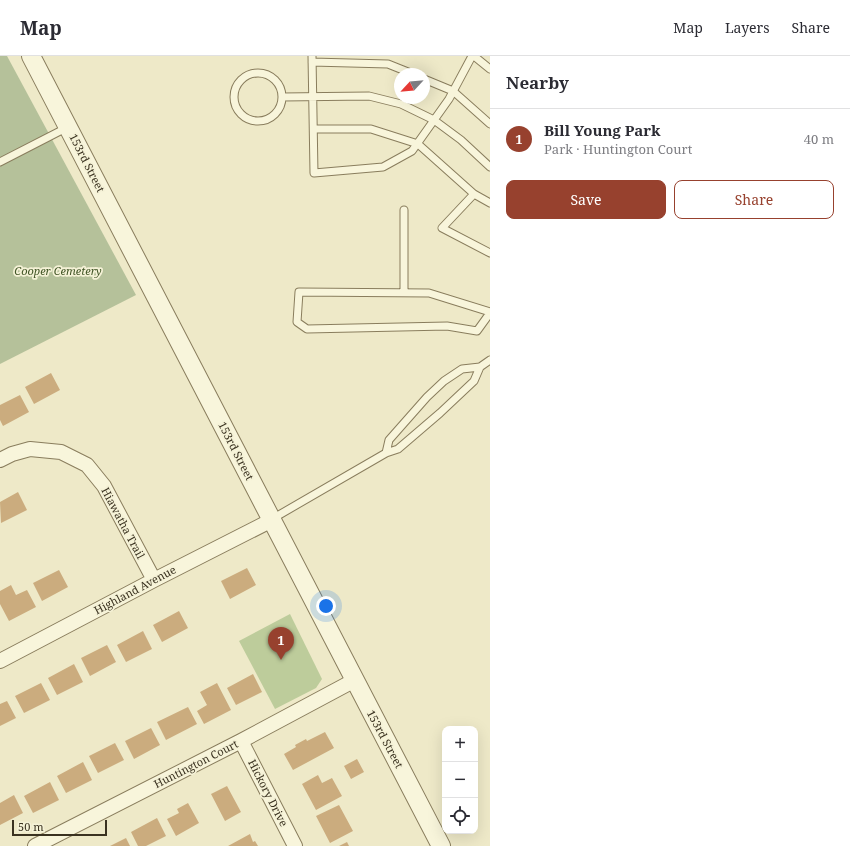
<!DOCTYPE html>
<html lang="en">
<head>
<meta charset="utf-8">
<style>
  :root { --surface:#fff; --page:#f7f7f7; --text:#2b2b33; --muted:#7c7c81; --line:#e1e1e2; --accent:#97412e }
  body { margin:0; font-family:"Noto Serif",serif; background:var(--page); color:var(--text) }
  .controls { position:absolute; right:12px; bottom:12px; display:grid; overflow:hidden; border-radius:8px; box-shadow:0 4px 16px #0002 }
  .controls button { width:36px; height:36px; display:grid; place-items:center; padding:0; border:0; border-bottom:1px solid var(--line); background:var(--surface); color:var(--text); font:20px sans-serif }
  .compass { position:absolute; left:394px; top:12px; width:36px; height:36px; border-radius:50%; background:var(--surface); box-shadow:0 4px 16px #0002; rotate:244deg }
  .scale { position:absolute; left:12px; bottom:10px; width:95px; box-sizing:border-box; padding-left:4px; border:2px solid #3a3220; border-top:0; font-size:11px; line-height:14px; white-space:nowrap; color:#3a3220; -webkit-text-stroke:3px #f5f2d7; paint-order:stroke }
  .you { position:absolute; left:326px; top:550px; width:14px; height:14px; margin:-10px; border:3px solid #fff; border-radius:50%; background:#1a73e8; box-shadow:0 0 0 6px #1a73e833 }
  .badge { display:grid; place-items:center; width:26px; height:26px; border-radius:50%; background:var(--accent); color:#fff; font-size:13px; font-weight:700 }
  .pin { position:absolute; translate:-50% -33px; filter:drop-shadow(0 1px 2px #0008) }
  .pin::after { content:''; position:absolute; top:21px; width:14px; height:12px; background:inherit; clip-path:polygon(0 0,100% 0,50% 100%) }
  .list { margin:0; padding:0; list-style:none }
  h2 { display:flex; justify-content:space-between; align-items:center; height:52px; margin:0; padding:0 16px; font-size:17px }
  h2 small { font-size:13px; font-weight:400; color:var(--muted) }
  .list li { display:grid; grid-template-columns:26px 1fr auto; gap:12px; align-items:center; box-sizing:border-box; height:60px; padding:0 16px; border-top:1px solid var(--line) }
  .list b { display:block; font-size:15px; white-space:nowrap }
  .list p { margin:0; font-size:13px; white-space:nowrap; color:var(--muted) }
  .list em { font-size:13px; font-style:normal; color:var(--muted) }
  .actions { display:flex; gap:8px; padding:12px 16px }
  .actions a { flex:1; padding:9px 0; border:1px solid var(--accent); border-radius:8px; text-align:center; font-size:14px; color:var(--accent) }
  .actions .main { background:var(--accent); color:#fff }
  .icon { flex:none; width:22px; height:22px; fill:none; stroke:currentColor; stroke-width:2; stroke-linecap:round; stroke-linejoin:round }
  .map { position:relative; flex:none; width:490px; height:790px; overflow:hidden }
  header { display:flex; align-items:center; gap:24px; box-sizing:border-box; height:56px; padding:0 20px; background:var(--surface); border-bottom:1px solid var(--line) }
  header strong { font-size:19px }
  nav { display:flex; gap:22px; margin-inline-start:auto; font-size:14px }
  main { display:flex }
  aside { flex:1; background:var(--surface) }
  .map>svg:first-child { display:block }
  .green { fill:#bdcc9b }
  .cemetery { fill:#b5c19a }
  .building { fill:#cbac7e }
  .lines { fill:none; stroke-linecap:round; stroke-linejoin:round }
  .service-casing { stroke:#897d5d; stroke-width:9 }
  .minor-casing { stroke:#897d5d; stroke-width:16 }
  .tertiary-casing { stroke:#897d5d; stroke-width:20 }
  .service { stroke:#f8f5db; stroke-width:7 }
  .minor { stroke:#f8f5db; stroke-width:14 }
  .tertiary { stroke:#f8f5db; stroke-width:18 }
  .labels { text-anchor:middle; stroke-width:3.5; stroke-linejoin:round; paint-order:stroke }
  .street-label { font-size:11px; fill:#3a3220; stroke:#f5f2d7 }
  .park-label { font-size:11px; font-style:italic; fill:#425627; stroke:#f5f2d7 }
</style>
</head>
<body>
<header>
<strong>Map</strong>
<nav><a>Map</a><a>Layers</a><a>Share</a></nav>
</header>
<main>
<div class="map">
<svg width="490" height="790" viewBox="0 0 490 790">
  <rect width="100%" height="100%" fill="#eee9c8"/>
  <path class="green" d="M290 558 322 623 316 632 275 653 239 585Z"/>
  <path class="cemetery" d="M0 0H7L136 239 0 308Z"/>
  <path class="building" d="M51 317 60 334 34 348 25 331Z
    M20 339 29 356 3 370 0 364V349Z
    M18 436 27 454 1 467 0 446Z
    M247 512 256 529 230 543 221 525Z
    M59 514 68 531 42 545 33 527Z
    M11 529 16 539 27 534 36 551 9 565 0 548V535Z
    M179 555 188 572 162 586 153 569Z
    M143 575 152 593 126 606 117 589Z
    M107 589 116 606 90 620 81 602Z
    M74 608 83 626 57 639 48 622Z
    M253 618 262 636 236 649 227 632Z
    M41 627 50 644 24 657 15 640Z
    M217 627 231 654 204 668 197 655 207 649 200 636Z
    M7 645 16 662 0 670V648Z
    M188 651 197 668 166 684 157 666Z
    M151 672 160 689 134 703 125 685Z
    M325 676 334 692 293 714 284 698 296 691 295 689 306 683 307 685Z
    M115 687 124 704 98 717 89 700Z
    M357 703 364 716 351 723 344 710Z
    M83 706 92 724 66 737 57 720Z
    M318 719 322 727 332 722 342 740 316 754 302 728Z
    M50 726 59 744 33 757 24 740Z
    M227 730 241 756 225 765 211 738Z
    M14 739 23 757 0 769V747Z
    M188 747 199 767 176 780 167 763 179 757 177 753Z
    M339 749 353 775 330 787 316 760Z
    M157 762 166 780 146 790H138L131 776Z
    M250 778 253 786 255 785 258 790H228Z
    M126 782 130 790H110Z
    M347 786 349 790H339Z"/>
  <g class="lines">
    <defs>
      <path id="service" d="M312 0 314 117 383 111 412 95 449 43 472 0
        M474 0 490 13
        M312 6 388 8 413 18
        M234 41a24 24 0 1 1 48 0a24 24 0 1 1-48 0Z
        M424 23 453 35 490 68
        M282 41 369 40 401 48 434 64 461 84 490 111
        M314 73H371L418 88 474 138 490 147
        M0 106 68 71
        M474 138 442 172 490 197
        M404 237V154
        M490 256 429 237 299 236 297 266 307 273 447 270 477 275 490 257
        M386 397 389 384 427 341 444 325 462 313 480 311 490 304
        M272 463 386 397 398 393 440 357 474 325 480 311"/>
      <path id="minor" d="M0 404 12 398 30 393 61 396 87 409 104 430 154 524
        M0 605 154 524 272 464
        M241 685 295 790
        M35 790 241 685 355 624"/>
      <path id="tertiary" d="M31 0 441 790"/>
    </defs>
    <use href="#service" class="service-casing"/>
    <use href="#minor" class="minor-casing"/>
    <use href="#tertiary" class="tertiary-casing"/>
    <use href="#service" class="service"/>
    <use href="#minor" class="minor"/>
    <use href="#tertiary" class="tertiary"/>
  </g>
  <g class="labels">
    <g class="street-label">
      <text transform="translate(87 107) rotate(63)" y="4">153rd Street</text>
      <text transform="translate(236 395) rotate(63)" y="4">153rd Street</text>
      <text transform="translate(123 467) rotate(62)" y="4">Hiawatha Trail</text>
      <text transform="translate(135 534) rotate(-28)" y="4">Highland Avenue</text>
      <text transform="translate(385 683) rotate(62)" y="4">153rd Street</text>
      <text transform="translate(196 708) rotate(-27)" y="4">Huntington Court</text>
      <text transform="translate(268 737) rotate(63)" y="4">Hickory Drive</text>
    </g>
    <g class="park-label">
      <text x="58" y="219">Cooper Cemetery</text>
    </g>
  </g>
</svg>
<div class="controls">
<button>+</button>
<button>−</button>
<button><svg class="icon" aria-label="locate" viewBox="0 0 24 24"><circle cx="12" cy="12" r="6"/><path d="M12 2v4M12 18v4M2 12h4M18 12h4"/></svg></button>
</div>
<svg class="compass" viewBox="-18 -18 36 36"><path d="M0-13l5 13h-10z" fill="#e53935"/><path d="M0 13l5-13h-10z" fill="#7c7c81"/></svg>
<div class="scale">50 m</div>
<div class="you"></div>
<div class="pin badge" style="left:281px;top:604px">1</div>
</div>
<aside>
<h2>Nearby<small></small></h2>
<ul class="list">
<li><span class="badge">1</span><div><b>Bill Young Park</b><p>Park · Huntington Court</p></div><em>40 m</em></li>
</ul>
<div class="actions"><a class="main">Save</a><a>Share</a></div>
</aside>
</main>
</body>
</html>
